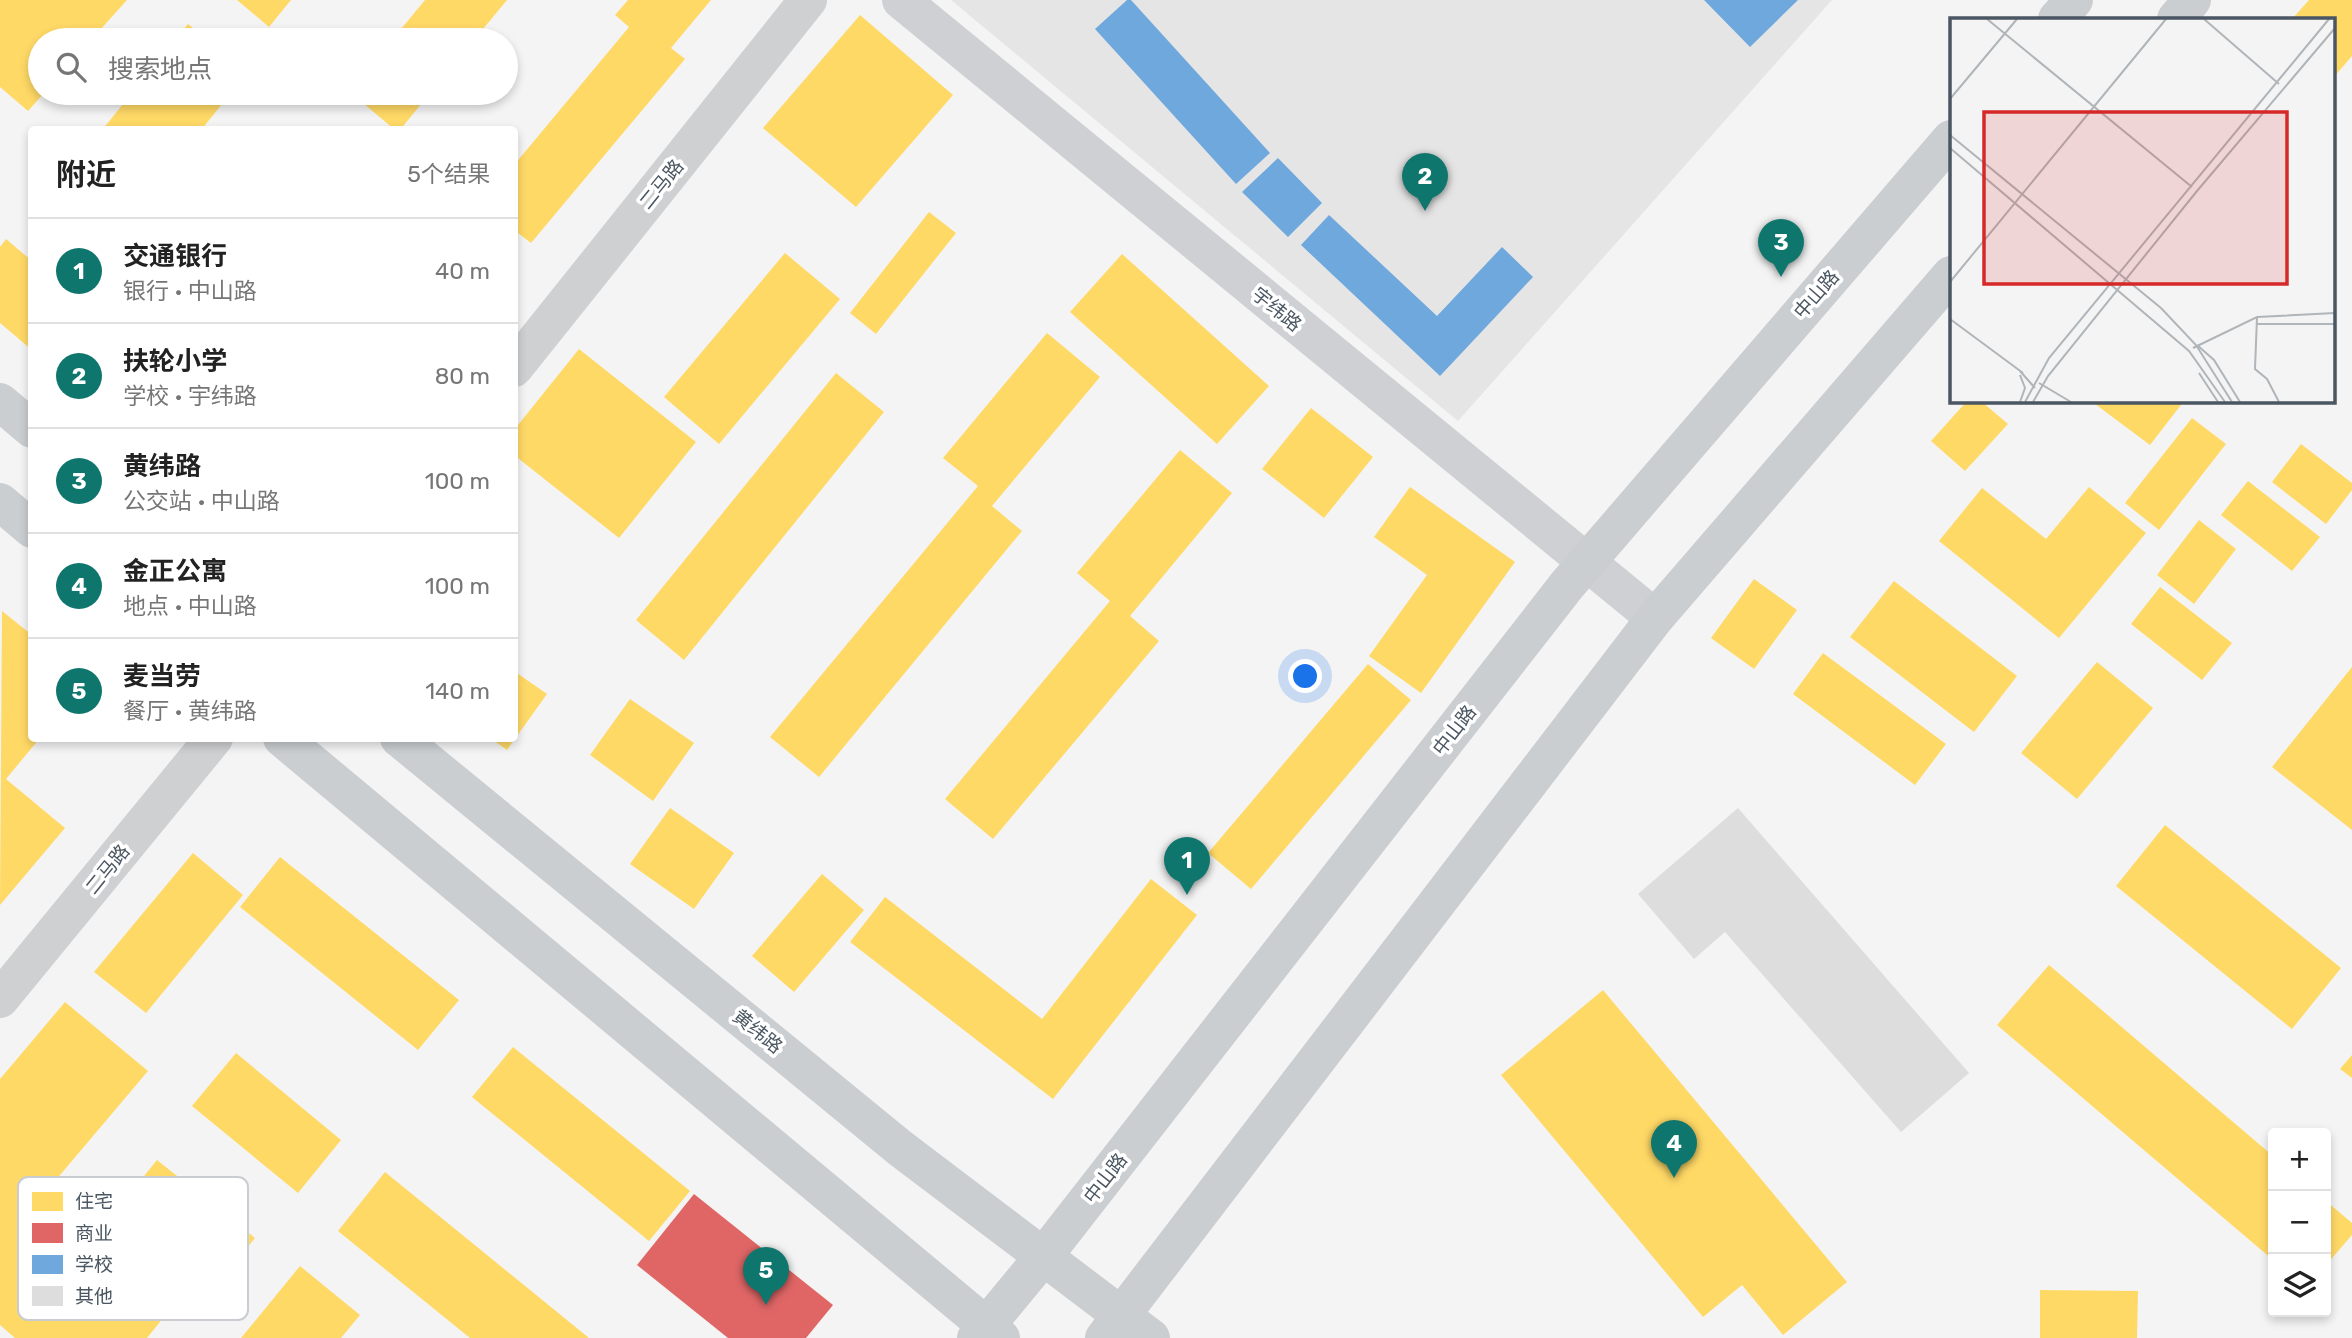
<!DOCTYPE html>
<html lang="zh">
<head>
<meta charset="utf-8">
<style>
  :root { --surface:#fff; --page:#f6f6f6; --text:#222; --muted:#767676; --line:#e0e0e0; --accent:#0f766e }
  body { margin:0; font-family:Rubik,"Noto Sans SC",sans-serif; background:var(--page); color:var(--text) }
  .controls { position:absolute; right:21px; bottom:21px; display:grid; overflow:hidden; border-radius:7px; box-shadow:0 4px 10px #0003 }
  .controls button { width:63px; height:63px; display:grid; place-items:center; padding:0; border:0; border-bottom:2px solid var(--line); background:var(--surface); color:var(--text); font:35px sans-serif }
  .you { position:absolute; left:1306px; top:677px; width:24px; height:24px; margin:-18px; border:5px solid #fff; border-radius:50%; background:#1a73e8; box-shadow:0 0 0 10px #1a73e833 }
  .badge { display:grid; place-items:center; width:46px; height:46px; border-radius:50%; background:var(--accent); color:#fff; font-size:23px; font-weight:700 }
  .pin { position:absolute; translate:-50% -58px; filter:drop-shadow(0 2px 4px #0008) }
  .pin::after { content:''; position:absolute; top:37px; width:24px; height:21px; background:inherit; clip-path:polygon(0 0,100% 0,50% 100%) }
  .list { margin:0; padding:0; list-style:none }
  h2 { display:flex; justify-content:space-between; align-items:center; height:91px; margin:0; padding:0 28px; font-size:30px }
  h2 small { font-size:23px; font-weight:400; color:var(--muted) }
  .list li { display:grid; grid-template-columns:46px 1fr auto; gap:21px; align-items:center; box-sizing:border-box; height:105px; padding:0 28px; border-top:2px solid var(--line) }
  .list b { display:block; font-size:26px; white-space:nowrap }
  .list p { margin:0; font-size:23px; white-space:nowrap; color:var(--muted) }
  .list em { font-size:23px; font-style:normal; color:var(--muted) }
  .icon { flex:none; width:38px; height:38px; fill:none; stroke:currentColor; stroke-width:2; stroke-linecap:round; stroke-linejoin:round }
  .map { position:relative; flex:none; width:2352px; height:1338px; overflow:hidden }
  .search { position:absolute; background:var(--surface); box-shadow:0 4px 10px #0003; left:28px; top:28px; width:490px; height:77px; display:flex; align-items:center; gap:18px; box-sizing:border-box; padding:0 24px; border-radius:38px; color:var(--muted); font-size:26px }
  .panel { position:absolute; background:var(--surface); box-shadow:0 4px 10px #0003; left:28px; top:126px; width:490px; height:616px; border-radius:7px }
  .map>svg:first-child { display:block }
  .education { fill:#e6e5e6 }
  .homes { fill:#ffd966 }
  .shops { fill:#e06666 }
  .schools { fill:#6fa8dc }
  .building { fill:#ddddde }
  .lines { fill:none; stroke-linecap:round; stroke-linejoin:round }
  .street { stroke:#ced0d2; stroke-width:38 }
  .secondary { stroke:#ced0d4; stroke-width:38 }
  .primary { stroke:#caced1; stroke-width:38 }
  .labels { text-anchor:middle; stroke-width:7; stroke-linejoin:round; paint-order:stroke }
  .street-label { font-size:19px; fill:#4a5661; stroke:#fff }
  .inset-road { fill:none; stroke:#b0b5b9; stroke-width:2 }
  .view { fill:#d62828; fill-opacity:0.15; stroke:#d62828; stroke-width:3.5 }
  .inset-edge { fill:none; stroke:#4a5661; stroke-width:3.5 }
  .key { fill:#fff; stroke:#c9ccd0; stroke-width:2 }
  .key-label { font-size:19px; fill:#4a5661 }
</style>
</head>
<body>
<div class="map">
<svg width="2352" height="1338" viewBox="0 0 2352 1338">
  <rect width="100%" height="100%" fill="#f4f4f4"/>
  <path class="education" d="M951 0H1832L1458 421Z"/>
  <path class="homes" d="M0 0H127L91 40H40V93H44L28 111 0 87Z
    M237 0H291L269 27Z
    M425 0H507L474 40H392Z
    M628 0H711L671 48 685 59 531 243 514 230V165L629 27 615 15Z
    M2309 0H2352V56L2333 78V19H2292Z
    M860 15 953 95 856 207 763 128Z
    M188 24 208 40H175Z
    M132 93H231L201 130H102Z
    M351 93H430L400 130H395Z
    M929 212 956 233 876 334 850 313Z
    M6 239 32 261V350L0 323V247Z
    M785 253 840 299 719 444 664 397Z
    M1122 254 1269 386 1217 444 1070 312Z
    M1047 333 1100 377 992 506 1022 531 819 777 770 737 978 486 943 458Z
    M579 349 696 442 619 538 514 455V430Z
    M836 373 884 412 684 660 636 620Z
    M1967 401H1981L2008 424 1965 471 1931 441Z
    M2091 401H2184L2150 445Z
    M1311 408 1373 457 1324 518 1262 469Z
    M2192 418 2226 444 2159 530 2125 503Z
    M2301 444 2352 483V490L2326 524 2272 482Z
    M1180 450 1232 493 1130 616 1159 641 993 839 945 799 1110 601 1077 573Z
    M2248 481 2320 537 2292 571 2221 515Z
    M1410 487 1515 562 1421 693 1369 656 1427 575 1374 537Z
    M2089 487 2146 533 2059 638 1939 541 1982 488 2046 539Z
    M2199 520 2236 549 2194 604 2157 575Z
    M1754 579 1797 610 1754 669 1711 638Z
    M1894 581 2017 676 1974 732 1850 637Z
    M2160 587 2232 643 2202 680 2131 624Z
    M2 611 32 635V738H40L6 779 65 828 0 905Z
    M1823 653 1946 744 1915 785 1793 694Z
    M2097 662 2153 708 2077 799 2021 753Z
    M1368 664 1411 700 1251 889 1208 853Z
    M2352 667V830L2272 767Z
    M514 671 547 694 507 750 490 738H514Z
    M630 699 694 743 653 801 590 755Z
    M670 808 734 853 694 909 630 864Z
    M2165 825 2341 968 2292 1029 2116 886Z
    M193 853 243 895 146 1013 94 972Z
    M280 857 459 1000 418 1050 240 907Z
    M822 874 864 910 794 992 752 956Z
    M1151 879 1197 915 1053 1099 850 942 885 897 1042 1019Z
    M2049 965 2273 1156V1260L1997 1025Z
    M1603 990 1847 1282 1783 1335 1742 1285 1703 1317 1501 1075Z
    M65 1002 148 1071 33 1207 164 1317 147 1338H15L0 1325V1079Z
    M513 1047 690 1191 649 1241 472 1097Z
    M236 1053 341 1140 298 1193 192 1106Z
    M2352 1055V1078L2340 1069Z
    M157 1160 255 1238 217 1285 119 1207Z
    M385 1172 589 1338H470L338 1231Z
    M2326 1201 2352 1223V1235L2326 1265Z
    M300 1266 360 1315 341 1338H241Z
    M2040 1290 2138 1291 2137 1338H2040Z"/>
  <path class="shops" d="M694 1194 833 1305 806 1338H728L637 1265Z"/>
  <path class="schools" d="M1127 0H1131L1270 153 1236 184 1095 29Z
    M1704 0H1798L1750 47Z
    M1278 158 1322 203 1288 237 1242 192Z
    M1329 215 1437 316 1502 247 1533 277 1440 376 1301 245Z"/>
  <path class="building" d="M1738 808 1969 1073 1901 1132 1725 932 1694 959 1638 894Z"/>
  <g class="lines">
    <path class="street" d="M514 368 808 0
      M0 999 214 738"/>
    <path class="secondary" d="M901 0 1655 618"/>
    <path class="primary" d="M2057 19 2074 0
      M2176 19 2192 0
      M0 402 32 429
      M0 502 32 529
      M282 738 1001 1338
      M399 738 900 1148 1151 1338
      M976 1338 1043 1257 1567 585 1951 139
      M1104 1338 1655 618 1951 275"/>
  </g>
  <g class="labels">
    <g class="street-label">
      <text transform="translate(661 184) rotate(-51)" y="7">二马路</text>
      <text transform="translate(1816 294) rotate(-49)" y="7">中山路</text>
      <text transform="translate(1277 309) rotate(39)" y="7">宇纬路</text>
      <text transform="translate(1454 730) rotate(-52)" y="7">中山路</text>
      <text transform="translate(107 869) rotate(-51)" y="7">二马路</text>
      <text transform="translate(758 1031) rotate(39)" y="7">黄纬路</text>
      <text transform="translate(1105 1178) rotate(-52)" y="7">中山路</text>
    </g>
  </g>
  <g transform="translate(1950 18)">
    <rect width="385" height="385" fill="#f4f4f4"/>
    <path class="inset-road" d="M37 1 242 169M254 1 329 66M0 81 67 1M0 117 211 290 246 327 282 384M0 130 239 333 275 384M0 264 216 1M307 299 305 351 317 361 329 384M0 301 73 355M307 306H385M247 327 264 342 290 384M243 330 307 299 385 295M70 353 85 370M249 355 268 384M70 357 75 370 70 384M89 365 121 384M75 384 99 340 379 1M83 384 98 358 247 173 385 10"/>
    <path class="view" d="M34 94H337V266H34Z"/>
    <rect width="385" height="385" class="inset-edge"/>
  </g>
  <rect x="18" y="1177" width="230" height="143" rx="10" class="key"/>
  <rect x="32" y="1192" width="31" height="19" fill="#ffd966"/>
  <rect x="32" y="1223" width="31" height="20" fill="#e06666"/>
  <rect x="32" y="1255" width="31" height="19" fill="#6fa8dc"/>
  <rect x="32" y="1286" width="31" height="20" fill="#ddddde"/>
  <g class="key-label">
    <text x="75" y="1208">住宅</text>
    <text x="75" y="1240">商业</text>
    <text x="75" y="1271">学校</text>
    <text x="75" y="1303">其他</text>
  </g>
</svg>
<div class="controls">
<button>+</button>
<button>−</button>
<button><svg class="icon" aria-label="layers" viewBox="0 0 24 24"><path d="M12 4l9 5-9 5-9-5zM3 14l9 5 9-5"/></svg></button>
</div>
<div class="you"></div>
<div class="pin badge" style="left:1187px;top:895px">1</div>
<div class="pin badge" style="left:1425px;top:211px">2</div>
<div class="pin badge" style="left:1781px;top:277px">3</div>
<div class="pin badge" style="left:1674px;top:1178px">4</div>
<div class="pin badge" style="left:766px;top:1305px">5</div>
<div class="search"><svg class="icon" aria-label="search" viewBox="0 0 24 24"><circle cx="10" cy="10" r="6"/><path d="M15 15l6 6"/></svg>搜索地点</div>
<section class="panel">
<h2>附近<small>5个结果</small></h2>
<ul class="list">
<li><span class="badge">1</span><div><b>交通银行</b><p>银行 · 中山路</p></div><em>40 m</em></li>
<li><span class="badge">2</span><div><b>扶轮小学</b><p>学校 · 宇纬路</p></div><em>80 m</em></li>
<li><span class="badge">3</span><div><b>黄纬路</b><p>公交站 · 中山路</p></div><em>100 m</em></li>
<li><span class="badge">4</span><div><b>金正公寓</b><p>地点 · 中山路</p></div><em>100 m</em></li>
<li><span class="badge">5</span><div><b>麦当劳</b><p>餐厅 · 黄纬路</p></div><em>140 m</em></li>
</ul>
</section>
</div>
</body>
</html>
